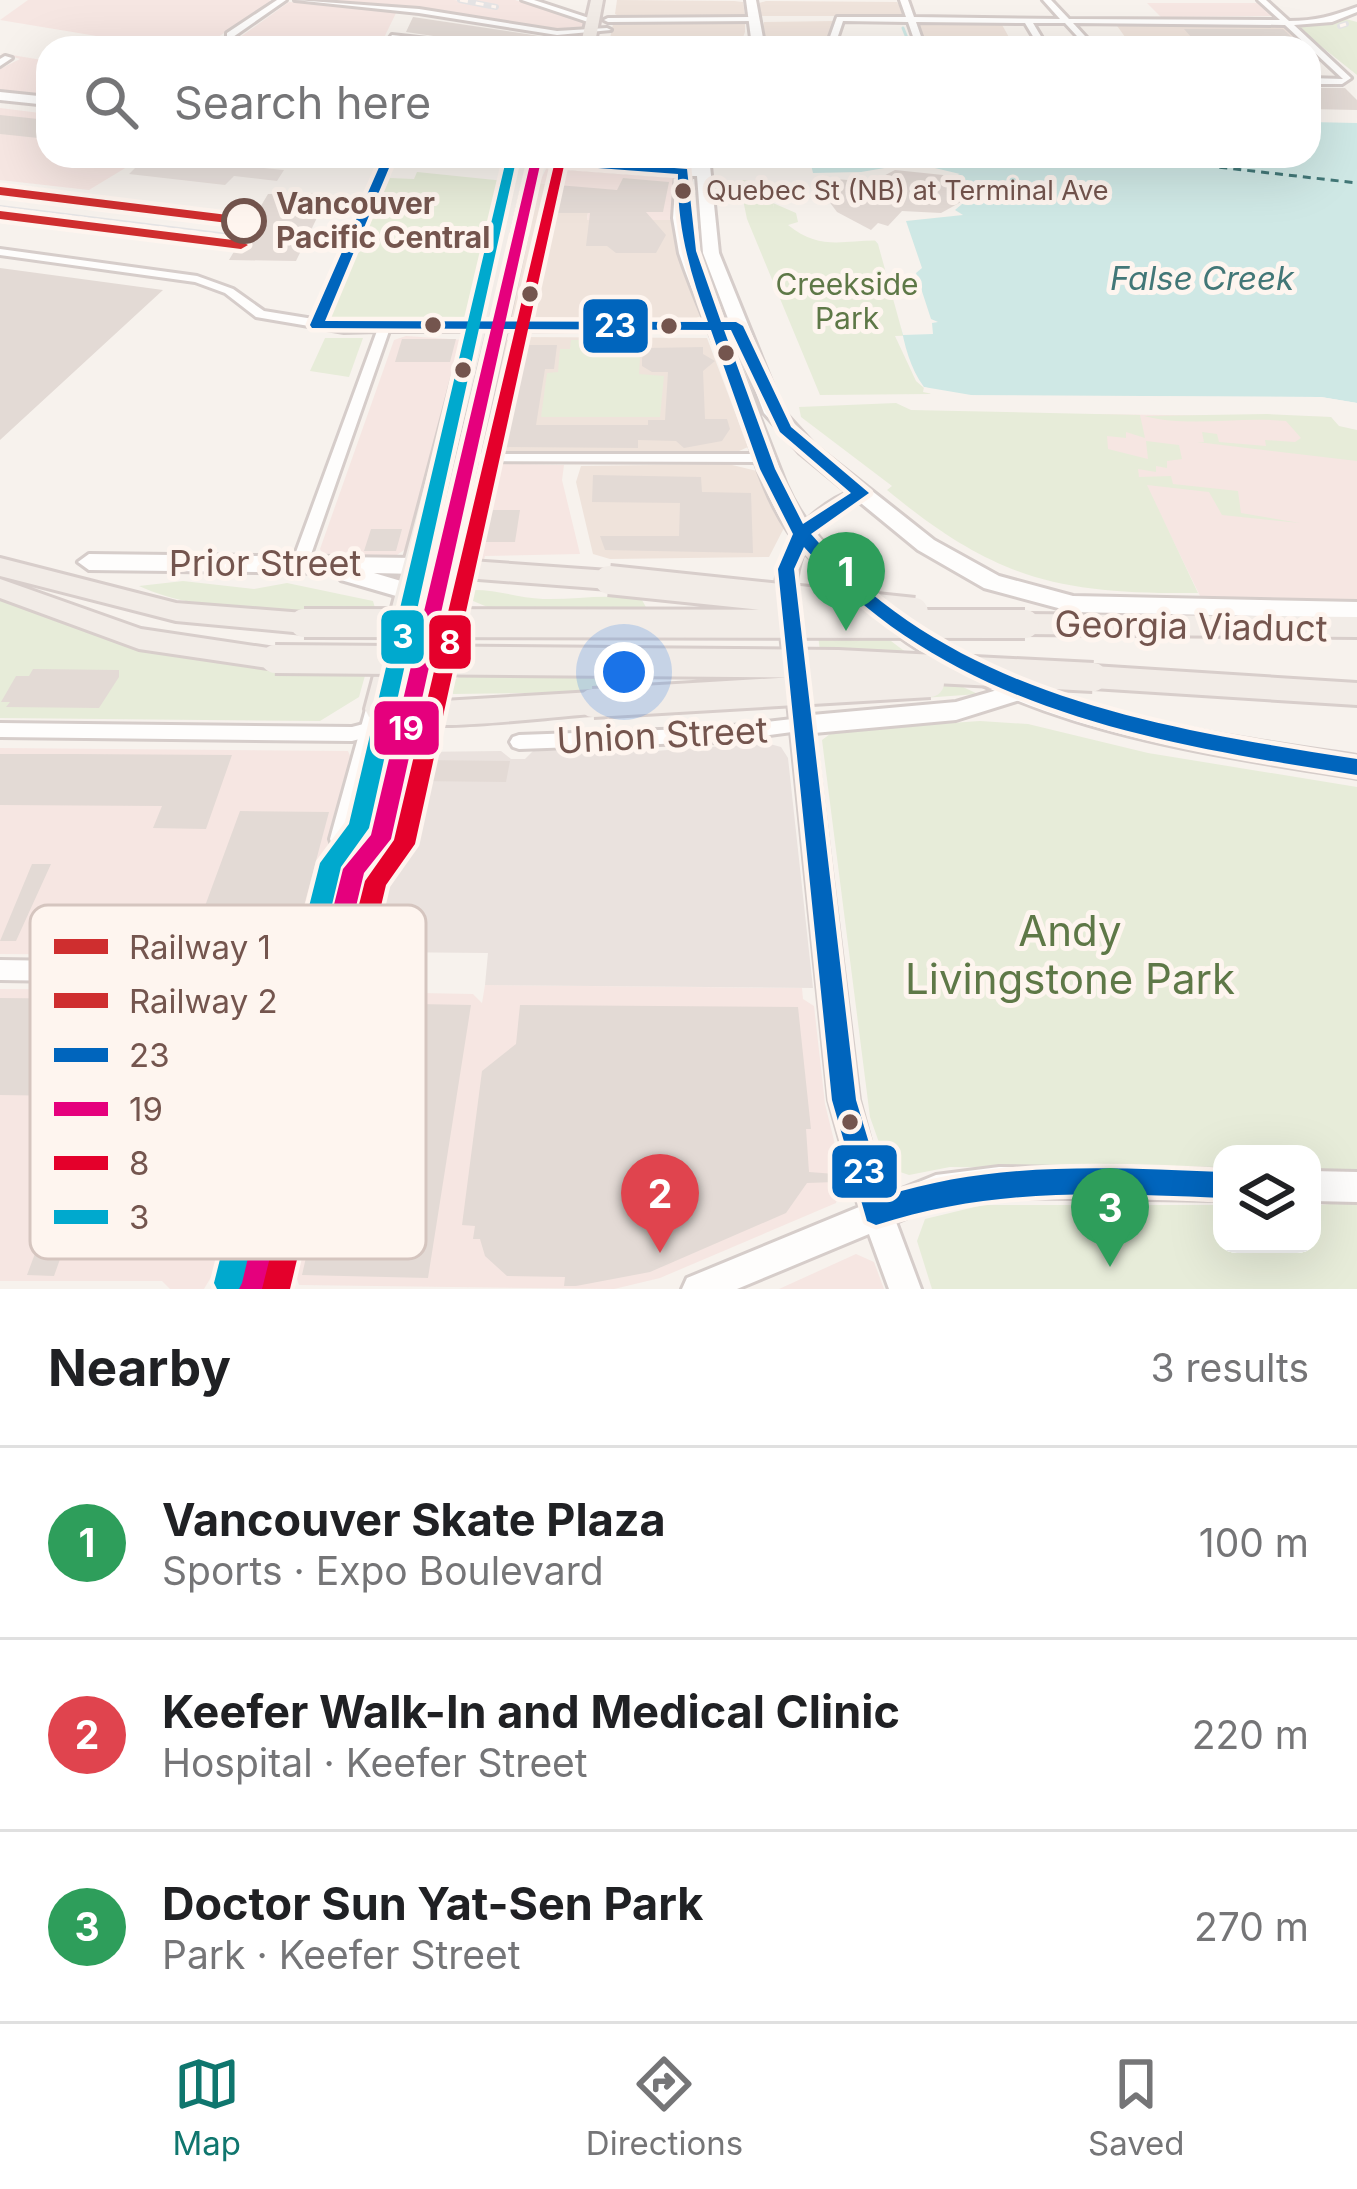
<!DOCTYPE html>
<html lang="en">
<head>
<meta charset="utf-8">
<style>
  :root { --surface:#fff; --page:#f6f6f6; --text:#202124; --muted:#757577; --line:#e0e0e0; --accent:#0f766e }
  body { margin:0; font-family:Inter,sans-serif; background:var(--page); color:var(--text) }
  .controls { position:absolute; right:36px; bottom:36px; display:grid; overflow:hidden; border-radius:24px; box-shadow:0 12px 48px #0002 }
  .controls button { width:108px; height:108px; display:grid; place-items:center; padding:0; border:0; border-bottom:3px solid var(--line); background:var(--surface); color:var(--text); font:60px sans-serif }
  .you { position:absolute; left:624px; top:672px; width:42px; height:42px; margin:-30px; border:9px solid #fff; border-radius:50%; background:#1a73e8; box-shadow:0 0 0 18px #1a73e833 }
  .badge { display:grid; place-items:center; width:78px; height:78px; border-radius:50%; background:var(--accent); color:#fff; font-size:39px; font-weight:700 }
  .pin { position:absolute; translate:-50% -99px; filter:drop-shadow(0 3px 6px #0008) }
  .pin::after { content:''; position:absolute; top:63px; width:42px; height:36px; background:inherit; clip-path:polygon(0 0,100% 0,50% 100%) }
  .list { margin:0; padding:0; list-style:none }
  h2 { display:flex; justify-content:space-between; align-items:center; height:156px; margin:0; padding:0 48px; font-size:51px }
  h2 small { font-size:39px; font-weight:400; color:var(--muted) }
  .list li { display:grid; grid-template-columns:78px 1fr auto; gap:36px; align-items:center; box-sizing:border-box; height:192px; padding:0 48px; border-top:3px solid var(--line) }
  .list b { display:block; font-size:45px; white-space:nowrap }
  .list p { margin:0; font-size:39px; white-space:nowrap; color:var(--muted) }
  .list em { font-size:39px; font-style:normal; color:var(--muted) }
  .icon { flex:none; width:66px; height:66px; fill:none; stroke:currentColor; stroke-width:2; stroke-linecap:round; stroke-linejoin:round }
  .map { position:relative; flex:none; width:1357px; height:1289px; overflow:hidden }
  .search { position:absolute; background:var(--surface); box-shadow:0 12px 48px #0002; left:36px; right:36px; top:36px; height:132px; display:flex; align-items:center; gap:30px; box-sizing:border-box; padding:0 42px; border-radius:36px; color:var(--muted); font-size:45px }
  .sheet { height:732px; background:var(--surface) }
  nav { display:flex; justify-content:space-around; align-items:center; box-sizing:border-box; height:168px; border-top:3px solid var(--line); background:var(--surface); font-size:33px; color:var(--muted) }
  nav a { display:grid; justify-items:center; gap:6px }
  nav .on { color:var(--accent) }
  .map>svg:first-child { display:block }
  .residential { fill:#efe3db }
  .commercial { fill:#f6e6e2 }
  .industrial { fill:#eae2de }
  .green { fill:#e7ecd9 }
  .water { fill:#cfe8e5 }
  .pier { fill:#f7f2ed }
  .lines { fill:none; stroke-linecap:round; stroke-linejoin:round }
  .stream { stroke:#cfe8e5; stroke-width:3 }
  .ferry { stroke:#427777; stroke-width:3; stroke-dasharray:8 6; stroke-linecap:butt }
  .building { fill:#e3dad5 }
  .minor-casing { stroke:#d6cdca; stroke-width:6 }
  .tertiary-casing { stroke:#d6cdca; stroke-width:6 }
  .secondary-casing { stroke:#d6cdca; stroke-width:6 }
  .primary-casing { stroke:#d8cecb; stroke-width:6 }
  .minor { fill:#fefdfc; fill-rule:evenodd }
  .tertiary { fill:#fefdfc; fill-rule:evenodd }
  .secondary { fill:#fefdfc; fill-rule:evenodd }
  .primary { fill:#f2ece7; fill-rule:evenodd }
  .rail-casing { stroke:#e4e3e4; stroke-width:6 }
  .rail { stroke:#fef5ef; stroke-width:3; stroke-dasharray:8; stroke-linecap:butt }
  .primary-bridge-far1-casing { stroke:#d8cecb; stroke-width:27; stroke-linecap:butt }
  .primary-bridge-casing { stroke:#d8cecb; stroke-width:34; stroke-linecap:butt }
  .primary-bridge-far1 { stroke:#f2ece7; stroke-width:22 }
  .primary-bridge { stroke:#f2ece7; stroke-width:28 }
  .bus-1-casing { stroke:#fef5ef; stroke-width:9 }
  .bus-2-casing { stroke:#fef5ef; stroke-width:9 }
  .bus-3-casing { stroke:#fef5ef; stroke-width:9 }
  .bus-4-casing { stroke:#fef5ef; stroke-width:9 }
  .bus-1 { fill:#0065bd; fill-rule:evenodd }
  .bus-2 { fill:#e5007d; fill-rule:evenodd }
  .bus-3 { fill:#e4002b; fill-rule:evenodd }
  .bus-4 { fill:#00a9ce; fill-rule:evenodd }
  .rail-1-casing { stroke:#fef5ef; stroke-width:9 }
  .rail-2-casing { stroke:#fef5ef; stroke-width:9 }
  .rail-1 { fill:#cf2e2f; fill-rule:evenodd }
  .rail-2 { fill:#cf2e2f; fill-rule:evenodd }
  .bus-dot { fill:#74554e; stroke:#fef5ef; stroke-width:4.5 }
  .stop-dot { fill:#fef5ef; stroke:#74554e; stroke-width:6 }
  .labels { text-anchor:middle; stroke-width:10; stroke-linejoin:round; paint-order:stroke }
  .far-bus-label { font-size:27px; fill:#74554e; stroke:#fef5ef; text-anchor:start }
  .far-stop-label { font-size:30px; font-weight:bold; fill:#74554e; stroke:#fef5ef; text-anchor:start }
  .far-park-label { font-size:30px; fill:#5e7847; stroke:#fef5ef }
  .far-water-label { font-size:33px; font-style:italic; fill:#427777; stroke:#fef5ef }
  .street-label { font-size:36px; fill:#74554e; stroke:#fef5ef }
  .near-park-label { font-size:42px; fill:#5e7847; stroke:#fef5ef }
  .key { fill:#fef5ef; stroke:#d5c5bf; stroke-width:3 }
  .key-label { font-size:33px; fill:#74554e }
  .line-badge { stroke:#fef5ef; stroke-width:4.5 }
  .badge-label { font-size:33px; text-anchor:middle; font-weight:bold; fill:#fff }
</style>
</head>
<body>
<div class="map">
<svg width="1357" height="1289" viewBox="0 0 1357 1289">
  <rect width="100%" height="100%" fill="#f7f2ed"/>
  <path class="residential" d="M617 0 734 1 743 2 745 15 621 17 615 14Z
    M897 2 907 16H759V3L766 1Z
    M622 21H739L745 22V32L739 48H608L613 24Z
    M836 21 827 48H759L764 22Z
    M924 22 1001 23 1015 48 929 47 917 25Z
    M1115 23 1282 24 1311 48H1133Z
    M539 183 591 189 587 220H673L701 316 690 321 511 317Z
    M514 337 707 338 748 447 728 456 485 453 503 342Z
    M728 464 757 471 785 526 769 557 610 559 593 554 576 482 581 466Z"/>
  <path class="commercial" d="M28 0H269L272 2 201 48H169L0 20Z
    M325 0H454L494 7 469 0H515L588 23 583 30H563Z
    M289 2 393 11 396 13 379 48H225Z
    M1147 3H1257L1275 16 1161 17Z
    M0 53 48 61V97L0 92V69L20 59Z
    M0 108 48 114V156H145L89 190 0 180Z
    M547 167 673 174V220H587L591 189 539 183Z
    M406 336 464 340 407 548 394 557 324 556 320 549 394 340Z
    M1080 414 1331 417 1357 455V599L1201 598 1146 485 1122 482Z
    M492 463 564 465 562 480 580 554 485 556 482 566 457 559 476 472Z
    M0 748 348 751 352 760 299 951 285 956 0 954Z
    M485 985 802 988 803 999 814 1006 825 1104 843 1177 836 1203 660 1278 614 1289 299 1285 293 1267 352 1003 369 992 473 994 482 1003Z
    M0 989 151 990 153 1000 167 1001 177 990H277L286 995 289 1005 223 1257 204 1289H170L162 1281H0Z
    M856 1254 874 1262 884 1289H779Z"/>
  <path class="industrial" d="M176 158 244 166 284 170 277 181 234 176 225 185 129 174 138 165 165 168Z
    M766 743 781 747 788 758 813 988 485 985 488 953 379 952 368 943 416 752 501 751 511 759H525L533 751H654Z"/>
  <path class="green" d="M1342 18 1357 22V75L1297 27Z
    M417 172 505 181 470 318 337 321 329 316 390 178 414 179Z
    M739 180 768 182 774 209 773 203 796 213 798 222 788 225C822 253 848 238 886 241L930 335 895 336 916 381 931 394 820 395 747 219Z
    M325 338H363L349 377 310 371Z
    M571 340H649L641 345 639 374 664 376 660 417H541L547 373 558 372 560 349H570Z
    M896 403 911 410 1140 415 1145 438 1126 432V438L1107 436 1108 449 1148 459 1146 441 1179 445 1182 459 1167 461V468L1156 466V472L1138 469 1139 477 1171 476 1173 484 1238 491 1241 513 1300 523 1222 515 1209 492 1147 485 1198 593C1059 594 996 580 887 490L892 486 801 417 799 407Z
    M1267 414 1331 417 1339 426 1357 430V461L1197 442H1204L1202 432 1217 434 1219 442 1266 446 1265 440 1295 442 1301 438 1286 421C1237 416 1191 428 1144 416Z
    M809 566C860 618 911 664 978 694L827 705Z
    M183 581 254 589 287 583 373 601 375 608 371 613C299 607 205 617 139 586Z
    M474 590C498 590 520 598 543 599 577 600 607 593 642 600L647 609 639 616 504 614 466 598Z
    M0 598C130 647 226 671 366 672L359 697 320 721 0 718Z
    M472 670 628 675 641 684 586 692 453 694 450 682Z
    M980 721 1028 724 1148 753 1357 787V1172L1312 1171V1154H1222V1170L950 1167 909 1175 888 1168 870 1117 822 740 834 731Z
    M1357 1201V1289H932L917 1241 925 1219 983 1205H1222V1244H1312V1206Z"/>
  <path class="water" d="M1309 122 1357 123V403L1321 397 953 395 924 387C894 346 903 288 878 244 856 206 807 202 797 156H1309Z"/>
  <path class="pier" d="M797 156H809L813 173 861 172 914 163 960 174 953 177 963 185 968 199 955 210 963 215 906 221 922 268 916 273 931 319 938 322 932 323 933 334 903 335 878 244 857 219 826 203 800 172Z
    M924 387 977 396 1321 397 1357 403V408L1319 402 956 399 923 392Z"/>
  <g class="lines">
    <path class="stream" d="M903 28 911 48"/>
    <path class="ferry" d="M1122 156 1357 183"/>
  </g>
  <path class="building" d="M413 17 560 39 558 48H516L406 32Z
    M1184 29H1283L1303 48H1201Z
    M1309 88H1345L1357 100V110L1309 109Z
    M0 115 48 120V139L0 134Z
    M895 170 943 175 962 191 961 202 941 213 902 211 888 226 878 223 871 230 837 212 822 192 823 178 872 182Z
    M623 178 669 182 663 212H646L666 235 656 253H616L607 246H586L590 213H540L546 184 617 190Z
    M329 193 296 261 229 260 268 194Z
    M0 268 163 290 0 440Z
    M402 339H456L450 362H395Z
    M511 345H557L554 369H545L536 425H648V420H665L668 372H652L642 366V358L649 348 703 347V354L715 361 703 371 705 419H727L730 429 722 441 684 448 676 441 638 440V448L490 447Z
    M593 475 701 477 702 492 751 493 753 553 605 550 600 536H679L680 503 592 502Z
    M473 510H520L515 542H466Z
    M371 529H402L396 551H364Z
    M33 669 119 670V677L99 708 6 707 10 702H1L16 676H29Z
    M0 754H75L232 755 206 829 153 828 162 806 0 805Z
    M420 760 510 761 506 782 415 781Z
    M240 811 329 812 296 936 286 944H191Z
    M32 864H51L16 941H0Z
    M0 998 106 999H126L100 1068 80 1067 69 1096 0 1095Z
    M364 1003 471 1005 428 1278 302 1275Z
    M520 1005 798 1007 811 1129H806L809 1172 835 1174V1182L807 1183 786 1213 650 1272 576 1286H564L565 1277 507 1276 485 1256 480 1239H473L475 1226 462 1225 482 1071 516 1044Z
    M104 1134 88 1181 225 1182 217 1210 78 1209 54 1276 27 1275 79 1135Z"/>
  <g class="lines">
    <defs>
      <path id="minor" d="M277 0H286L233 37H227V33Z
        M295 0 419 9 557 31 607 28 611 30 557 35 419 13Z
        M522 0H534L598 21 591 23Z
        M900 0H908L914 17 1060 19 1043 0H1051L1069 19 1280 20 1258 0H1266L1289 21C1316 21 1332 16 1357 7V12L1332 22 1294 25 1351 78 1342 84H1309V78L1343 79 1285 25 1073 23 1096 48H1088L1065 23H1033L1048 48H1040L1025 23 916 22 925 48H917L908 22 843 21 834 48H826L837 17H906Z
        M752 17 755 21 608 22 604 20 608 18Z
        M392 35 490 46 494 48H468L389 39Z
        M5 56 12 58 0 66V59Z
        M0 249 197 276 233 289 264 311 344 324 736 322 742 326 736 330 389 331 308 563 300 568 292 563 377 331 344 332 256 317 225 293 195 282 0 255Z
        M464 454H765L772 458 765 462 459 461 457 458Z
        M410 712 416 714 419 719 416 724 352 741 0 737V723L352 727Z
        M801 718 807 720 810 725 807 730 716 742 519 749 513 747 510 742 513 737 519 735 716 728Z
        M0 960 326 965 333 968 337 975 333 982 326 985 0 980Z"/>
      <path id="tertiary" d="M861 487 867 489 870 493 867 497C828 521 799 535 796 585L812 715 956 702 1018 684 1026 686 1029 692 1026 698 956 720 814 733 859 1100 885 1196 936 1175 999 1167 1222 1170V1200L999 1197 936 1205 896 1222 921 1289H889L869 1234 737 1289H682L687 1278 859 1207 829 1100 776 585C780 537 817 503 861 487Z
        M1312 1171 1357 1172V1202L1312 1201Z"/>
      <path id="secondary" d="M746 0H756L763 38 759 48H747L751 38Z
        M0 92 48 97V105L0 100Z
        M470 156H535L676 166 677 156H691V167L696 168 695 156H709L719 253 783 411 814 445 934 540 999 576 1073 596 1357 602V618L1073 612 984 588 918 550 800 453 764 413 703 253 697 176H690L689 218 695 253 786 485C804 526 832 554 865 584 1004 709 1179 729 1357 756V778C1179 749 989 726 852 598 830 577 806 557 789 532 758 487 747 430 729 380 713 337 693 296 679 253L673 218 676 175 477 160Z
        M89 554 416 558 427 566 416 574 374 573 418 586 421 592 418 598 410 600 341 580 338 573 89 570 78 562Z
        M379 699 388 702 392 709 359 843 368 833 397 711 401 704H419L423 711 395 839 367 875 270 1289H232L340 869 330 839 366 709 370 702Z"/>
      <path id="primary" d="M591 0H603L594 48H580Z
        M512 156H528L509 234 517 230 526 235 457 560 609 571 622 580 609 589 453 577 426 702 593 692 603 695 607 703 603 711 593 714C531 718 426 735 369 717L365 709ZM493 300 432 558H430ZM426 575 398 699H396Z
        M0 558 176 603 304 613 317 623 304 633 176 621 0 576Z
        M0 579 141 629 275 649 285 652 289 659 285 666 275 669 139 649 0 598Z
        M1025 614 1357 617V637L1025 634 1012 624Z
        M1093 666 1357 683V705L1093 688 1083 684 1079 677 1083 670Z"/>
    </defs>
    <use href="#minor" class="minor-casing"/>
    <use href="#tertiary" class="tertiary-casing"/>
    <use href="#secondary" class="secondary-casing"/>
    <use href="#primary" class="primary-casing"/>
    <use href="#minor" class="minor"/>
    <use href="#tertiary" class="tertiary"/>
    <use href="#secondary" class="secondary"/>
    <use href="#primary" class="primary"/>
    <defs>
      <path id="rail" d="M460 0 496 7
        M1340 26 1346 24
        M0 188 246 217
        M0 208 235 237"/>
    </defs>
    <use href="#rail" class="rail-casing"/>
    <use href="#rail" class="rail"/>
    <defs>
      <path id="primary-bridge-far1" d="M609 580 637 583"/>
      <path id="primary-bridge" d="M609 580 914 612
        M304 623 1025 624
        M275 659 838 664 1093 677
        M593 703 930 683"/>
    </defs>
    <use href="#primary-bridge-far1" class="primary-bridge-far1-casing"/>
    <use href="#primary-bridge" class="primary-bridge-casing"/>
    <use href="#primary-bridge-far1" class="primary-bridge-far1"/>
    <use href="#primary-bridge" class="primary-bridge"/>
    <defs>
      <path id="bus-1" d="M384 156H394L325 321 708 322C690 273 677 227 678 174L477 159 472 156H521L687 169 696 251 721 322H736L743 326 791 427 869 493 811 534C949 696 1159 728 1357 759V775C1154 743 947 710 804 547L794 569 856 1100 885 1196C995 1161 1108 1167 1222 1172V1198C1099 1193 995 1187 876 1225L867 1221 832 1100 778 569 793 534 760 469 711 330 312 328 310 325ZM724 330H731L780 432 851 493 803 524 775 469Z"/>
      <path id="bus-2" d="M532 156H542L391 839 364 873 265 1289H237L343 869 371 835Z"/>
      <path id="bus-3" d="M560 158 565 161 415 844 386 885 290 1289H262L365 881 394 840 555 161Z"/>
      <path id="bus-4" d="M507 156H517L369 828 341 867 242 1283 239 1289H217L214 1283 320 863 349 824Z"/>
    </defs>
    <use href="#bus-1" class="bus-1-casing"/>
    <use href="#bus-2" class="bus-2-casing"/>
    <use href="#bus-3" class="bus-3-casing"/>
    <use href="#bus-4" class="bus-4-casing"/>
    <use href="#bus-1" class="bus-1"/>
    <use href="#bus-2" class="bus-2"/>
    <use href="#bus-3" class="bus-3"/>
    <use href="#bus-4" class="bus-4"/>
    <defs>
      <path id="rail-1" d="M0 187 244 217 251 221 244 225 0 195Z"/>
      <path id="rail-2" d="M0 211 241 241 248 245 241 249 0 219Z"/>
    </defs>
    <use href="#rail-1" class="rail-1-casing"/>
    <use href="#rail-2" class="rail-2-casing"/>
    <use href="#rail-1" class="rail-1"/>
    <use href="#rail-2" class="rail-2"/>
  </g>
  <g class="bus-dot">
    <circle cx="683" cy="191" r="10"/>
    <circle cx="530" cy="294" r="10"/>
    <circle cx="433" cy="325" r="10"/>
    <circle cx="669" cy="326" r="10"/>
    <circle cx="726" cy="353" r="10"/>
    <circle cx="463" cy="370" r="10"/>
    <circle cx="850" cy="1122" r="10"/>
  </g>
  <circle class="stop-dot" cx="244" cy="221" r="20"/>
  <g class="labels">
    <g class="far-bus-label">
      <text x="706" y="200">Quebec St (NB) at Terminal Ave</text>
    </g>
    <g class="far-stop-label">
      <text x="276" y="214">Vancouver<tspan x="276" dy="34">Pacific Central</tspan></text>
    </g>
    <g class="far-park-label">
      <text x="847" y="295">Creekside<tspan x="847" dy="34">Park</tspan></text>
    </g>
    <g class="far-water-label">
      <text x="1202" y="290">False Creek</text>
    </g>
    <g class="street-label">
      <text x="265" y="576">Prior Street</text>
      <text transform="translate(1191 626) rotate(1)" y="13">Georgia Viaduct</text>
      <text transform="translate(662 735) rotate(-3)" y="13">Union Street</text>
    </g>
    <g class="near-park-label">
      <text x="1070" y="946">Andy<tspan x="1070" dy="48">Livingstone Park</tspan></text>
    </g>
  </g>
  <rect x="30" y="905" width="396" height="354" rx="18" class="key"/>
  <rect x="54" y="939" width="54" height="15" fill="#cf2e2f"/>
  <rect x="54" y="993" width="54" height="15" fill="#cf2e2f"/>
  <rect x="54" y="1048" width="54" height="14" fill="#0065bd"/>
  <rect x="54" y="1102" width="54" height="14" fill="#e5007d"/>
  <rect x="54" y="1156" width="54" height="14" fill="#e4002b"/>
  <rect x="54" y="1210" width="54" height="14" fill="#00a9ce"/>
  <g class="key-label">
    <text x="129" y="959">Railway 1</text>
    <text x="129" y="1013">Railway 2</text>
    <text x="129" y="1067">23</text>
    <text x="129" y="1121">19</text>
    <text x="129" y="1175">8</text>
    <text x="129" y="1229">3</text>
  </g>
  <g class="line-badge">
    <rect x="581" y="297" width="69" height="58" rx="12" fill="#0065bd"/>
    <rect x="379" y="608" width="47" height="58" rx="12" fill="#00a9ce"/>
    <rect x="427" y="613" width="46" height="58" rx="12" fill="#e4002b"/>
    <rect x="372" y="699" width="69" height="58" rx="12" fill="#e5007d"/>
    <rect x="830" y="1143" width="69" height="57" rx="12" fill="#0065bd"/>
  </g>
  <g class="badge-label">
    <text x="615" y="337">23</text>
    <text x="403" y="648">3</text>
    <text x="450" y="654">8</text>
    <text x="406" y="740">19</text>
    <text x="864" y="1183">23</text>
  </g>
</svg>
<div class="controls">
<button><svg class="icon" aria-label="layers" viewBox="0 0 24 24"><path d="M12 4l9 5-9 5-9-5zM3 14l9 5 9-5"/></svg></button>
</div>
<div class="you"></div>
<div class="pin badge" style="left:846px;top:631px;background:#2e9e5b">1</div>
<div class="pin badge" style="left:660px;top:1253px;background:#e0444e">2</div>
<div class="pin badge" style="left:1110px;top:1267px;background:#2e9e5b">3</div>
<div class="search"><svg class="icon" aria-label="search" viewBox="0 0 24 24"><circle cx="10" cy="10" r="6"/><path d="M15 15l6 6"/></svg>Search here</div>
</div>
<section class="sheet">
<h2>Nearby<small>3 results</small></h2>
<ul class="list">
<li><span class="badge" style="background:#2e9e5b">1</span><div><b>Vancouver Skate Plaza</b><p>Sports · Expo Boulevard</p></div><em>100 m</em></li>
<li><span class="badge" style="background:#e0444e">2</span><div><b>Keefer Walk-In and Medical Clinic</b><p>Hospital · Keefer Street</p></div><em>220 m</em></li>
<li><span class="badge" style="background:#2e9e5b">3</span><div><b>Doctor Sun Yat-Sen Park</b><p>Park · Keefer Street</p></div><em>270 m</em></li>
</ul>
</section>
<nav>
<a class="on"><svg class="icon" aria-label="map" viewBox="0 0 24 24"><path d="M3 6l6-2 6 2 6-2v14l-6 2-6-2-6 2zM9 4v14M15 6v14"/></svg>Map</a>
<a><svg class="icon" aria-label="directions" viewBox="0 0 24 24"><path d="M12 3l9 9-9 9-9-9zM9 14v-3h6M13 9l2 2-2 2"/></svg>Directions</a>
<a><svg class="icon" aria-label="saved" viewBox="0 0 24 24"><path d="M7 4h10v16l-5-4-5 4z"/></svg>Saved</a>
</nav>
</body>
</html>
